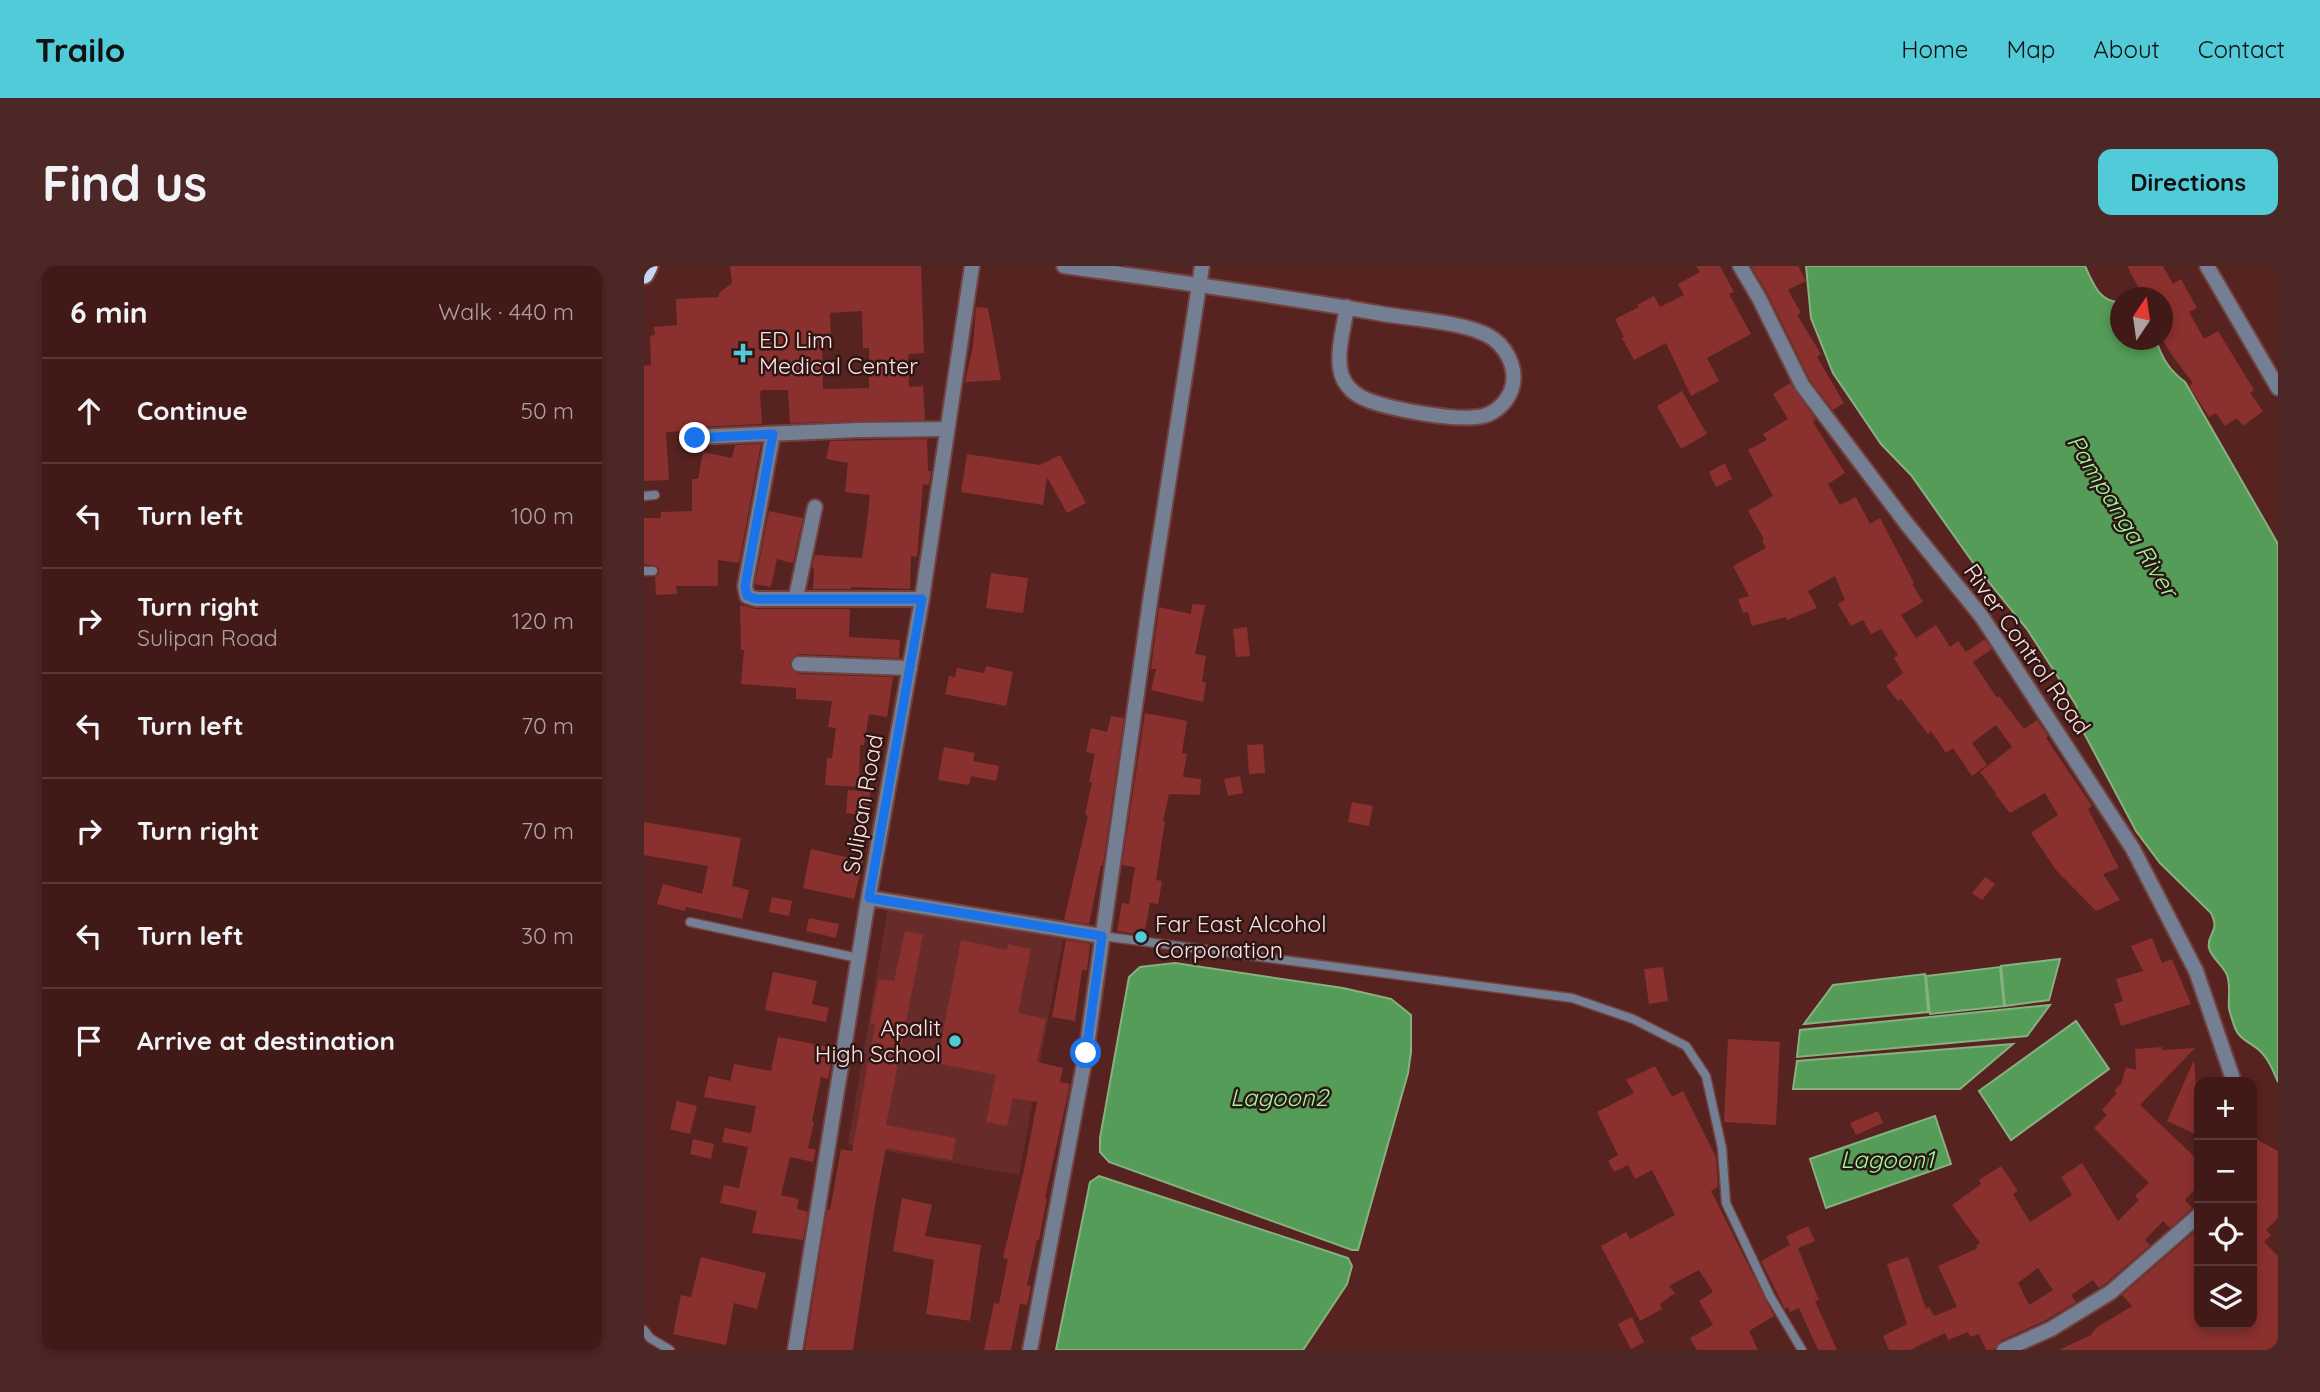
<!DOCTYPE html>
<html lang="en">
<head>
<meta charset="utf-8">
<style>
  :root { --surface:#411a18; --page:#4c2725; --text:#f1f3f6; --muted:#aea1a2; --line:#5a3837; --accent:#52cbd8 }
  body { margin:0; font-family:Quicksand,sans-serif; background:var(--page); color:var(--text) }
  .controls { position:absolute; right:21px; bottom:21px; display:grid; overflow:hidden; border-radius:14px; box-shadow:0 4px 10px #0003 }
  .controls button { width:63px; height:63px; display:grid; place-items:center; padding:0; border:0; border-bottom:2px solid var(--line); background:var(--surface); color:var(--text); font:35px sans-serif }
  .compass { position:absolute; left:1466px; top:21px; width:63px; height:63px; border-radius:50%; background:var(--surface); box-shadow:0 4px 10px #0003; rotate:13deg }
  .stop { position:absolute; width:21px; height:21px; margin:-16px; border:5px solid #1a73e8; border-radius:50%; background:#fff }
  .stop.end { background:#1a73e8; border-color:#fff; box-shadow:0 2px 7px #0008 }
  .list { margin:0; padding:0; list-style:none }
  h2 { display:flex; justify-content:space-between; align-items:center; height:91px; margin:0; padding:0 28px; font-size:30px }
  h2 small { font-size:23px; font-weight:400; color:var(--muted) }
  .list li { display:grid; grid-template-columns:46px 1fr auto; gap:21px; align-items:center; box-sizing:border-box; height:105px; padding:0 28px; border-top:2px solid var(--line) }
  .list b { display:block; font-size:26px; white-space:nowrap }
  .list p { margin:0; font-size:23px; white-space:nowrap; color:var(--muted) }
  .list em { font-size:23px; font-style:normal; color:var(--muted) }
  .icon { flex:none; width:38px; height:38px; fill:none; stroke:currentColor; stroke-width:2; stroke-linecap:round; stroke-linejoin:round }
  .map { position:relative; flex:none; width:1634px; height:1084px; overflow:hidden; border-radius:14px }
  header { display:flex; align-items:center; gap:42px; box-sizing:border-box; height:98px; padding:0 35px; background:var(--accent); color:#111 }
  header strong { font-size:33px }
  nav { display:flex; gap:38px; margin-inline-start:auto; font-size:24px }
  .intro { display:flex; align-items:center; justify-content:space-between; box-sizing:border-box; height:168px; padding:0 42px }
  h1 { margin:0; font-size:49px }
  .button { padding:18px 32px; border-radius:14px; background:var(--accent); color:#111; font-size:24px; font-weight:700 }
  main { display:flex; gap:42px; padding:0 42px }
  aside { flex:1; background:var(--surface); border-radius:14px; box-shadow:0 4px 10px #0003 }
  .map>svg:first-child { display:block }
  .built { fill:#672c29 }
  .water { fill:#549c58; stroke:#87b180; stroke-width:2 }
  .building { fill:#8a302e; fill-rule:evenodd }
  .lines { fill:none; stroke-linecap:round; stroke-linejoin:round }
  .service-casing { stroke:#72423f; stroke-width:11 }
  .minor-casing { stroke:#72423f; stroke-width:18 }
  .tertiary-casing { stroke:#72423f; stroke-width:18 }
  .trunk-casing { stroke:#72423f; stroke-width:23 }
  .service { stroke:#747f94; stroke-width:8 }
  .minor { stroke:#747f94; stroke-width:14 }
  .tertiary { stroke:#747f94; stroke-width:14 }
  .trunk { stroke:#c6d5f6; stroke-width:19 }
  .route { stroke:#1a73e8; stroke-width:9 }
  .poi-dot { fill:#52cbd8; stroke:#2d1514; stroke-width:2.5 }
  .labels { text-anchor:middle; stroke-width:5; stroke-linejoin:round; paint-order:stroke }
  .poi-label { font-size:23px; fill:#fee2df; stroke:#2d1514; text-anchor:start }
  .street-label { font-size:23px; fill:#fee2df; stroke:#2d1514 }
  .water-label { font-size:24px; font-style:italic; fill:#9bfa9f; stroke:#2d1514 }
</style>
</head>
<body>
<header>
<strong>Trailo</strong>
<nav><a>Home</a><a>Map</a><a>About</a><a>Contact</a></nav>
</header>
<div class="intro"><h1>Find us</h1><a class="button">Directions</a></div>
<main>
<aside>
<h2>6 min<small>Walk · 440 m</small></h2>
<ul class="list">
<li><svg class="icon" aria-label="ahead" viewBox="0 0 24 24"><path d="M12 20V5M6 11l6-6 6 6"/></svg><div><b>Continue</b></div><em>50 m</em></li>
<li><svg class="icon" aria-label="left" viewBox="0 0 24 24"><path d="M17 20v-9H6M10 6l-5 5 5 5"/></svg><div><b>Turn left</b></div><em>100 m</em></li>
<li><svg class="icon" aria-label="right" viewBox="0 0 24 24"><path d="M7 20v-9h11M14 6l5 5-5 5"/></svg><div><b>Turn right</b><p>Sulipan Road</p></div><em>120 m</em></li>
<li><svg class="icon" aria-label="left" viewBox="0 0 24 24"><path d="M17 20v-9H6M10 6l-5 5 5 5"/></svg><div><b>Turn left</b></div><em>70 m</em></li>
<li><svg class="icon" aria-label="right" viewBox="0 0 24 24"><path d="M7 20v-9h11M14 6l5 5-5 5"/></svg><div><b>Turn right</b></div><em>70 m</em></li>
<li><svg class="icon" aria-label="left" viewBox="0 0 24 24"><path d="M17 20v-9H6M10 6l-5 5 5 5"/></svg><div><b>Turn left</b></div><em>30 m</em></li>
<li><svg class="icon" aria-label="arrive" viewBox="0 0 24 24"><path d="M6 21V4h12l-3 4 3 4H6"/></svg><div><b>Arrive at destination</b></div></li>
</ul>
</aside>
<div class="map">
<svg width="1634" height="1084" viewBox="0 0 1634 1084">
  <rect width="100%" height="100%" fill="#572320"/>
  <path class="built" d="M244 642 419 673 375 909 204 878Z"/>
  <path class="water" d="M1162 0H1441C1449 17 1455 36 1476 36V74H1512C1518 92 1525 104 1541 116L1634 278V816C1629 804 1624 792 1615 784 1606 776 1596 774 1591 762 1589 756 1586 748 1585 742 1584 731 1587 720 1583 709 1579 699 1568 693 1565 682 1562 667 1577 667 1567 647L1516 597 1492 565 1440 467 1432 439 1383 363 1330 298 1267 209 1237 178 1189 107 1167 52Z
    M1416 693 1405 734 1361 740 1357 700Z
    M531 697 699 722 747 733 767 749V786L764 807 714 984H708L465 896 456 886V872L485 711 496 701Z
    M1356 701 1360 740 1286 748 1282 710Z
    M1281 708 1284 746 1160 758 1189 719Z
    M1406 739 1383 770 1153 791 1156 764Z
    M1432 755 1465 803 1367 874 1335 825Z
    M1369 778 1316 823H1149L1153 795Z
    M1291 850 1307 898 1182 942 1166 893Z
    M455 910 704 992 708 1000 703 1018 659 1084H412L446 916Z"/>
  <path class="building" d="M86 0H277L280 87 264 88 265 121 279 120 281 154 146 157 144 124H118L116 126 118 158 51 161 43 165 22 166 25 214 0 215V100L7 99 6 70 11 69 10 61 33 59 32 33 74 31 76 26 88 17ZM218 45 219 82H225V122L179 123 178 71H187L186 47Z
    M1052 0H1076L1090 26 1085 28 1107 68 1063 92 1075 115 1047 130 1022 77 990 94 978 72 980 71 971 53 995 41 993 39 1010 30 1016 41 1040 29 1034 18 1056 6Z
    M1107 0H1154L1162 15 1144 24 1157 47 1153 49 1177 88 1173 91 1200 137 1189 144 1166 114 1124 28Z
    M1483 0H1519L1529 18 1537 13 1553 42 1545 46 1560 73 1574 65 1610 124 1606 127 1619 145 1599 160 1593 152 1581 160 1572 147 1565 151 1545 120 1549 117 1527 88 1518 73V32H1500Z
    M332 41 344 42 357 114 321 116 329 80Z
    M1146 117 1172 154 1169 156 1201 207 1184 218 1196 239 1212 231 1226 258 1236 252 1270 317 1268 318 1279 336 1257 349 1272 372 1292 359 1306 381 1314 375 1322 386 1341 373 1348 383 1329 396 1353 432 1355 430 1380 463 1393 454 1404 470 1402 472 1448 540 1444 543 1475 602 1459 608 1476 634 1452 645 1412 604 1387 567 1414 549 1401 527 1366 547 1351 528 1352 527 1336 506 1368 481 1352 459 1328 477 1343 499 1328 510 1309 482 1302 487 1287 465 1284 468 1257 433 1254 435 1242 420 1259 407 1250 392 1254 389 1237 363 1227 368 1219 354 1207 360 1194 338 1201 334 1191 310 1164 325 1173 342 1143 354 1142 351 1108 360 1104 346 1099 347 1094 333 1105 330 1089 300 1122 282 1118 274 1120 273 1104 245 1129 230 1104 184 1123 174 1119 168 1144 153 1129 128Z
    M1038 125 1063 168 1037 183 1013 140Z
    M283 173 284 205H287L285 219 279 218 273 291 267 290 266 323 207 321V323H169L170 302 168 301 171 289 218 292 223 257 226 229 201 226 204 197 182 193 186 175Z
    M117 178 95 297 74 294V320H32L33 328 12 329 11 311 15 308V302L10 299 0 298V252H17V246L48 245V213H54L59 186 88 192 91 179Z
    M323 188 396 199 416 189 442 237 423 247 403 211 399 239 317 226Z
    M1081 197 1088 213 1072 221 1065 206Z
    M125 245 159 252 149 297 133 293 127 321 111 318Z
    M347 307 384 312 379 347 342 342Z
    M548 338 561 339 551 388 562 390 558 416H562L559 436 507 424 512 403H507L515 341 547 348Z
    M96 339 112 343H206L205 371 256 374 255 392 155 388 150 390 145 397 147 403 155 408 249 411 243 451 225 448 220 479H216L215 521 181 519 183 492H188L192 462 184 461 188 435 152 433V422L97 418 100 384H97Z
    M603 361 606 390 592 391 589 363Z
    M342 400 369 406 362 440 301 428 305 410 311 411 313 402 340 407Z
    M501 447 543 455 538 487 543 488 539 511 557 513 556 529 525 528 519 555H521L512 614 518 615 514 638 506 637 500 669 473 665 478 637 485 638 491 601 478 599Z
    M467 450 480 452 459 599H457L445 658 420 654 444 550 441 549 448 516H445L451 488 442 486 447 462 463 466Z
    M619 478 621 507 605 508 603 479Z
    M300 481 331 487 329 495 355 500 352 515 327 510 325 519 294 514Z
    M596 510 599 527 584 530 580 513Z
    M204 524 226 526 224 550 202 547Z
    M708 536 729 540 725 560 704 556Z
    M0 556 97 572 88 620 105 624 98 653 42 641 41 645 13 638 19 618 58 628 64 600 0 589Z
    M167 583 219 595 210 633 159 622Z
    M1341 611 1351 618 1338 634 1328 627Z
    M128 631 148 635 145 650 125 646Z
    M165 652 195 658 192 672 162 665Z
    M261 665 279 669 242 859 312 872 308 894 242 882 231 939 209 1084H161L183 944H186L197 883 208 885 231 758 226 757 235 713 250 715Z
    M1508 672 1518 697 1528 693 1547 738 1477 760 1470 738 1479 735 1472 713 1499 705 1487 680Z
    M317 674 363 684 364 678 387 683 374 747 402 753 393 796 419 802 416 816 426 818 401 932H403L395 974H393L383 1019 387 1020 383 1039 376 1038 367 1084H340L350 1037 355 1038 364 993 359 992 381 899 393 836 369 832 363 860 342 856 352 809 293 797Z
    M422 674 446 678 443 704H438L431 755 408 751Z
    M1019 701 1024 735 1005 738 1000 703Z
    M129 706 173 715 168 738 185 742 182 756 121 744Z
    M134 771 190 782 184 813 177 811 168 855 170 856 164 882 172 884 169 896 146 891 137 929 155 933 153 943 164 946 159 974 108 967 113 945 76 937 80 919 95 922 104 881 78 876 81 862 107 867 112 840 60 831 65 810 86 815 90 798 127 805Z
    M1084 773 1136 776 1132 859 1080 856Z
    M1518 781V784L1551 782 1496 839 1555 895V919L1541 934 1548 942 1526 962 1519 955 1501 974 1506 979 1461 1018 1455 1022 1449 1014 1427 1029 1432 1036 1402 1054 1356 1075 1350 1084H1342L1335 1068 1326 1071 1324 1066 1304 1074 1301 1067 1266 1084H1245L1239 1070 1263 1058 1243 998 1264 991 1282 1043 1285 1041 1290 1050 1313 1041 1294 1000 1334 982 1332 980 1336 977 1308 939 1337 918 1335 914 1357 900 1374 925 1369 928 1386 956 1428 929 1417 911 1438 897 1474 955 1495 934 1491 930 1505 917 1450 862 1463 849 1458 844 1473 827 1470 824 1477 818 1482 801 1492 804 1491 783ZM1394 1002 1409 1024 1385 1039 1374 1017Z
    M1550 794 1552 820H1555V870L1523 855Z
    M1011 800 1028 831 1039 825 1072 891 1074 921 1067 925 1130 1050 1105 1065 1114 1084H1053L1046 1072 1069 1059 1055 1035 1069 1026 1055 1004 1025 1020 1031 1027 1016 1038 1018 1043 996 1055 957 980 982 966 986 973 1031 949 1008 904 991 913 984 899 970 906 964 895 974 889 953 846 990 827 982 814Z
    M33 835 53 840 46 868 26 863Z
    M1234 845 1239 857 1212 869 1206 857Z
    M1608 871 1634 885V952L1622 964 1627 969 1620 976 1634 990V1084H1415L1447 1069 1452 1062 1488 1040 1478 1029 1555 962V1058H1608Z
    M49 873 70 878 67 893 46 888Z
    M258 932 288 939 281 970 337 979 326 1055 282 1048 290 994 249 985Z
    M1164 960 1171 975 1154 982 1175 1034 1171 1035 1193 1084H1174L1155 1042 1146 1046 1144 1041 1141 1043 1117 995 1146 979 1142 970Z
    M57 991 122 1007 113 1043 90 1037 82 1079 29 1068 37 1029 47 1031Z
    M988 1051 1000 1076 987 1083 974 1058Z"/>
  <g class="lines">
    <defs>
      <path id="service" d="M0 230 11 229
        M0 305H9
        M46 656 214 692
        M458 670 928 732 989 753 1042 780 1062 810 1078 882 1082 937 1126 1030 1158 1084
        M0 1064 6 1072 26 1084"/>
      <path id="minor" d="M420 0C526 15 633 29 739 48 769 53 818 56 843 69 861 78 874 101 868 122 864 135 852 147 839 150 813 156 743 143 719 132 710 128 701 119 698 110 691 90 700 61 703 41
        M129 168 101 320 103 330 112 333H278
        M51 171 214 164 303 163
        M152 331 171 241
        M155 398 266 402
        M225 632 458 670
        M386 1084 442 787 506 335 558 0"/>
      <path id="tertiary" d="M1096 0 1115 32 1158 119 1262 257 1338 351 1489 583 1552 705 1590 816
        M1563 0 1634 122
        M151 1084 222 646 278 333 328 0
        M1360 1084 1407 1063 1467 1026 1555 949"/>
      <path id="trunk" d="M0 8 4 0"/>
    </defs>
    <use href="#service" class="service-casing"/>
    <use href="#minor" class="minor-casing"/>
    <use href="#tertiary" class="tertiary-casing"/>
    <use href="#trunk" class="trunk-casing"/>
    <use href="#service" class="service"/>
    <use href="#minor" class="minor"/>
    <use href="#tertiary" class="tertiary"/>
    <use href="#trunk" class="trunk"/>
  </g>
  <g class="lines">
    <path class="route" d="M51 172 129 168 101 320 103 330 112 333H278L225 632 458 670 442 787"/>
  </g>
  <g class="poi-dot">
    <path d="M95.5 76.5h7v7h7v7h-7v7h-7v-7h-7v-7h7z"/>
    <circle cx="497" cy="671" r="7"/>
    <circle cx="311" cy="775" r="7"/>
  </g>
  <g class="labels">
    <g class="poi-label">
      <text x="115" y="82">ED Lim<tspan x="115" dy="26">Medical Center</tspan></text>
      <text x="511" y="666">Far East Alcohol<tspan x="511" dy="26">Corporation</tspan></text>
      <text x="297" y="770" text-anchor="end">Apalit<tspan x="297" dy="26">High School</tspan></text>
    </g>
    <g class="street-label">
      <text transform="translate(1383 383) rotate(55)" y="8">River Control Road</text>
      <text transform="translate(219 538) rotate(-80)" y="8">Sulipan Road</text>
    </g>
    <g class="water-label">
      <text transform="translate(1478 250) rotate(58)" y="8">Pampanga River</text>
      <text x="635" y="840">Lagoon2</text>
      <text x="1243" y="902">Lagoon1</text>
    </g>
  </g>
</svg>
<div class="controls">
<button>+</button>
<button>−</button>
<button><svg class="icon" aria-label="locate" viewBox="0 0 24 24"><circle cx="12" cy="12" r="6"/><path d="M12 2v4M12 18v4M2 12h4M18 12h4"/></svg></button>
<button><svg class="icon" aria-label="layers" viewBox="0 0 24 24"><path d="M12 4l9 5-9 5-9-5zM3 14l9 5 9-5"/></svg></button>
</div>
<svg class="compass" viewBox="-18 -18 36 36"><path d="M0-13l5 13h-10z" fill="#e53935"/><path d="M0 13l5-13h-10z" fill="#aea1a2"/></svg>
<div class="stop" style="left:442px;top:787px"></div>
<div class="stop end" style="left:51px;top:172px"></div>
</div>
</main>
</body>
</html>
